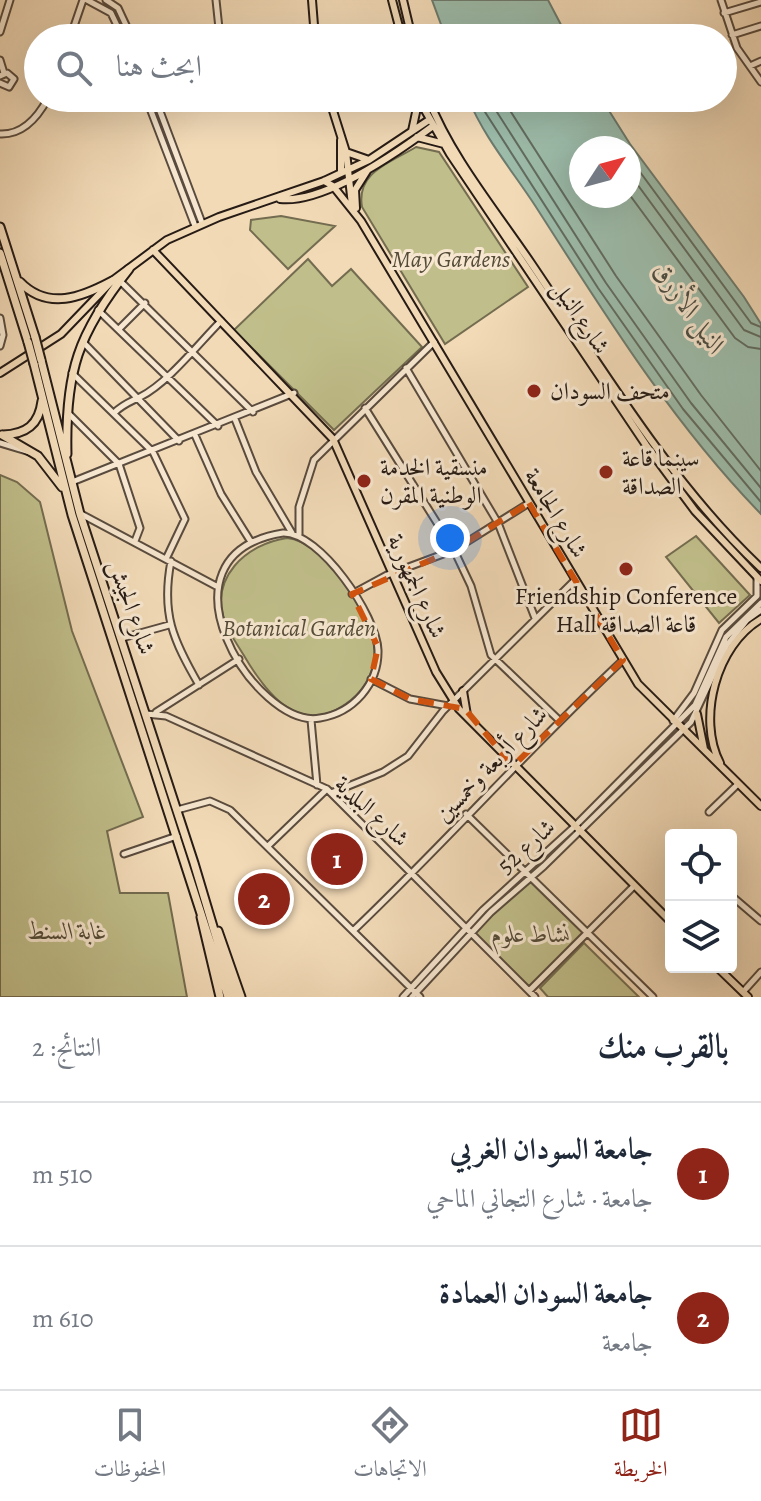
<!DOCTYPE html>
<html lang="ar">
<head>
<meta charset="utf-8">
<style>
  :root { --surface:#fff; --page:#f6f6f7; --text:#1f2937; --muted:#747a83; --line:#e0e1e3; --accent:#8f2418 }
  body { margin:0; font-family:Alegreya,Amiri,serif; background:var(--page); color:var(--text); direction:rtl }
  .controls { position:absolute; right:24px; bottom:24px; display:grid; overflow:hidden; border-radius:8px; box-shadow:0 8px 32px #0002 }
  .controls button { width:72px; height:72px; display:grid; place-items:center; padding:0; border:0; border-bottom:2px solid var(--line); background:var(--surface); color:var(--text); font:40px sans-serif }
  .compass { position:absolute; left:569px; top:136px; width:72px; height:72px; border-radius:50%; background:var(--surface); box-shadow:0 8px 32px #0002; rotate:54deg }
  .you { position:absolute; left:450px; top:538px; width:28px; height:28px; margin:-20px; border:6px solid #fff; border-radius:50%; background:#1a73e8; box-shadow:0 0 0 12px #1a73e833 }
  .badge { display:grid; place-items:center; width:52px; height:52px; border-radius:50%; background:var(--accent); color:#fff; font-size:26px; font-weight:700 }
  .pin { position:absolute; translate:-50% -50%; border:4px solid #fff; box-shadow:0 2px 8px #0006 }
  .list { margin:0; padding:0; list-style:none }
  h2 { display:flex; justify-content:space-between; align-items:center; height:104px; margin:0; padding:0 32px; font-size:34px }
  h2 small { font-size:26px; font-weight:400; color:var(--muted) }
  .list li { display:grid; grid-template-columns:52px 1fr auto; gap:24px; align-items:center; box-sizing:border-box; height:144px; padding:0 32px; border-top:2px solid var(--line) }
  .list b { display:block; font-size:30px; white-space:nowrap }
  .list p { margin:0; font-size:26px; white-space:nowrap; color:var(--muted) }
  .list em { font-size:26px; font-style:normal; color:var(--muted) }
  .icon { flex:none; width:44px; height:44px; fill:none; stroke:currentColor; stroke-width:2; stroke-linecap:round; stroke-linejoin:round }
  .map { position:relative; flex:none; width:761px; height:997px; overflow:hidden; direction:ltr }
  .search { position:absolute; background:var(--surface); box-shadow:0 8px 32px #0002; left:24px; right:24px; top:24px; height:88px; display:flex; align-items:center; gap:20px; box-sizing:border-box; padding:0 28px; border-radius:44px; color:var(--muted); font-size:30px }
  .sheet { height:392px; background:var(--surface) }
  nav { display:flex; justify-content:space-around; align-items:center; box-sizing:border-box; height:112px; border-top:2px solid var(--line); background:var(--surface); font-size:22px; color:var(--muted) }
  nav a { display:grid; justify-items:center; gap:4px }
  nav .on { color:var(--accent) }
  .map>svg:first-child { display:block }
  .green { fill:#c0be8a; stroke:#736c50; stroke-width:2 }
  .water { fill:#9cbba9; stroke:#6d7b6e; stroke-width:2; fill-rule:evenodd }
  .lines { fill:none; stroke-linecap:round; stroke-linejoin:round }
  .shore { stroke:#616b5f; stroke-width:2 }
  .minor-casing { stroke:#594b3e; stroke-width:9 }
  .major-casing { stroke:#261b15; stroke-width:10 }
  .highway-casing { stroke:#261b15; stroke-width:11 }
  .minor { stroke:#f7e7d0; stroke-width:5 }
  .major { stroke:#f2dab7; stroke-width:6 }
  .highway { stroke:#f2dab7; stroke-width:7 }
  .highway-bridge-casing { stroke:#261b15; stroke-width:11; stroke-linecap:butt }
  .highway-bridge { stroke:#f2dab7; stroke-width:7 }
  .marked { fill:none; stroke:#d5530d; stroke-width:6; stroke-dasharray:16 10; stroke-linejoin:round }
  .poi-dot { fill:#8f2418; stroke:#f7e7d0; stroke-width:3 }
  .labels { text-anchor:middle; stroke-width:6; stroke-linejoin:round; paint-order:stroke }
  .park-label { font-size:24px; font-style:italic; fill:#544c38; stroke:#f7e7d0 }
  .street-label { font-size:24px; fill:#261b15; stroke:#f7e7d0 }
  .poi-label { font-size:24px; fill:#261b15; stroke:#f7e7d0; text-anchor:start }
  .water-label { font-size:26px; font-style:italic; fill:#494b41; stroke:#f7e7d0 }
</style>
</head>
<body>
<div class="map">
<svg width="761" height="997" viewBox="0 0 761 997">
  <rect width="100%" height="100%" fill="#f2dab7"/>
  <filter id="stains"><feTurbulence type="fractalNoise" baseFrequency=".0025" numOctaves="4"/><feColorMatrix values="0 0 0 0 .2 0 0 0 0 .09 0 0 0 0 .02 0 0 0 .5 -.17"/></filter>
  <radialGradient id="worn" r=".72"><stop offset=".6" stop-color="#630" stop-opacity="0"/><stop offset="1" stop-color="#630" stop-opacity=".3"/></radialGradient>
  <path class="green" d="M416 147 439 152 528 287 445 344 362 207C356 172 390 163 416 147Z
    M281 216 335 226 288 269 250 230 251 220Z
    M308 259 332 286 351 269 422 347 334 430 234 330Z
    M0 475 17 482 40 502 72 631 143 817 107 831 120 893H168L187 997H0Z
    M696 536 750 595 719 623 666 557Z
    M287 538C325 542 370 610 374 646 377 666 367 687 351 700 301 740 267 695 243 654 237 644 229 633 225 622 209 578 246 544 287 538Z
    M531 879 587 934 528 989 474 932Z
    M584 943 639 997H548L540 988Z"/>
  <path class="water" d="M432 0H548L568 38H446Z
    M468 98H601L630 144 744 297 761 324V514C673 424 604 313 536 207 514 173 483 136 468 98ZM581 148H629V196H581Z"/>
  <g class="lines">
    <path class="shore" d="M476 98 598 288 683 409 761 502
      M488 98 606 283 691 403 761 488
      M502 98 616 276 701 395 761 471
      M629 157 751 323 761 327
      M629 173 744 330 761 337
      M629 194 735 338 748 347 761 349"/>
    <defs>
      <path id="minor" d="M87 0 111 13 123 38
        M106 0 118 8 132 38
        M216 0 220 38
        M721 0 737 48 761 82
        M724 13 761 2
        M0 32 10 0
        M732 35 761 26
        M70 38 83 0
        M0 60 4 73
        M750 66 761 61
        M0 76 7 73 14 79 9 87 0 83
        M146 98 195 226
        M155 98 202 223
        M0 134C23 135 38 117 48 98
        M120 281 253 412
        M98 310 218 426
        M0 318 3 335 0 346
        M120 328 145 303
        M83 342 179 441
        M406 368 498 523 535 618
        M72 373 153 452 185 519 166 559
        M365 408 454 550 471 586 491 655 559 720
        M114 413C123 404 130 402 140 397 168 383 199 343 221 321
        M69 414 119 464 140 528 135 541
        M235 419 256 472 292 533
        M195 435 221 494 251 542
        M0 443 30 452
        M72 482 294 393
        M81 514 216 586
        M283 533C320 532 377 616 378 650 379 684 353 713 320 718 256 730 147 555 283 533Z
        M299 534V507L314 460 434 342
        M171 561C161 614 173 640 199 685
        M352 594 387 575 454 550 529 503
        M122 638 169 625
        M371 679 410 699 448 706
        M156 712 239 659
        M146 714 166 716 327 789 535 997
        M311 720 317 785
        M673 721 694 693 722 630 757 596V577
        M331 793 383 772 408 756 443 711 575 580
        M177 810 210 801 230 810 420 997
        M709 812 738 784
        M466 814 653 997
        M268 846 327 789
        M124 854 177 836
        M734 898 761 921
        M354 930C446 842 530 747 623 660
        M529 991 634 886
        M743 992 761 972
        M403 997 483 910 574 827 695 705 726 637 761 603
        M412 997 491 912 544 866 691 722 727 645 747 620 761 610"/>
      <path id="major" d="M312 0 315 38
        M392 0 402 38
        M403 0 412 38
        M329 98 346 152 352 205
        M418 98 450 154 646 445 695 511 761 581
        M428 98C451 157 496 211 531 263 600 365 671 484 761 568
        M412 131 418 103
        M417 137 444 144
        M341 140V173
        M346 152 369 160
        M324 181 333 186 361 221 638 684 761 806
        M280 199C325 204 398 152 433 126
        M356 208 355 190 367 171
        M153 250 333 439 436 672 459 709 671 922
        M0 373 61 334 112 281 167 240 219 217 324 181 369 160 429 120
        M463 691 467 715
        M697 714 704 749
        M720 763C697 719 716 645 761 619
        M717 967 748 997"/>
      <path id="highway" d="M0 227 35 337
        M0 253 28 342
        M20 282C48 311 82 297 112 281
        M41 360 80 514 194 863 234 997
        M34 364 72 515 228 997
        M2 435 38 456 62 487
        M3 435C26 434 39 425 42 401
        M67 454C65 372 78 333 129 269
        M201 917 220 997
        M218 931 241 997"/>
    </defs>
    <use href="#minor" class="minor-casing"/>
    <use href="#major" class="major-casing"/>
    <use href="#highway" class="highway-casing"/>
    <use href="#minor" class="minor"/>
    <use href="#major" class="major"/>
    <use href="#highway" class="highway"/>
    <defs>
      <path id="highway-bridge" d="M35 337 41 360
        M28 342 34 364"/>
    </defs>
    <use href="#highway-bridge" class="highway-bridge-casing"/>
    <use href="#highway-bridge" class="highway-bridge"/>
  </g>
  <path class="marked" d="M529 503 623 660 513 766 465 709 410 699 371 679 378 647 352 594 454 550Z"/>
  <g class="poi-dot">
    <circle cx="534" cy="391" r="8"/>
    <circle cx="606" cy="472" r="8"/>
    <circle cx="364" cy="481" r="8"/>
    <circle cx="626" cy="569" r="8"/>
  </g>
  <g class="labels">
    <g class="park-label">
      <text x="451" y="267">May Gardens</text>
      <text x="299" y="636">Botanical Garden</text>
      <text x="67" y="939">غابة السنط</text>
      <text x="531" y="942">نشاط علوم</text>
    </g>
    <g class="street-label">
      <text transform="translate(581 317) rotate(56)" y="8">شارع النيل</text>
      <text transform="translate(556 513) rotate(59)" y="8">شارع الجامعة</text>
      <text transform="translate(417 586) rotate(66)" y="8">شارع الجمهورية</text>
      <text transform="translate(132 607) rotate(71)" y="8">شارع الجيش</text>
      <text transform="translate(491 764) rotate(-46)" y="8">شارع أربعة وخمسين</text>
      <text transform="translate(372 811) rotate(43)" y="8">شارع البلدية</text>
      <text transform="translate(526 846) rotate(-42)" y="8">شارع 52</text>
    </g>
    <g class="poi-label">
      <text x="550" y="399">متحف السودان</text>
      <text x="622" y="466">سينما قاعة<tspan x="622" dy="28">الصداقة</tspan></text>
      <text x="380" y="475">منسقية الخدمة<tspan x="380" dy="28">الوطنية المقرن</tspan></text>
      <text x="626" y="604" text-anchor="middle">Friendship Conference<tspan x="626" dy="28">Hall قاعة الصداقة</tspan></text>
    </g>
    <g class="water-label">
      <text transform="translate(690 308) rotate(55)" y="9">النيل الأزرق</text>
    </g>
  </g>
  <rect width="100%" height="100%" filter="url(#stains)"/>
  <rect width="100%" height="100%" fill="url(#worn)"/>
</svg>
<div class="controls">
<button><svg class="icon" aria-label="locate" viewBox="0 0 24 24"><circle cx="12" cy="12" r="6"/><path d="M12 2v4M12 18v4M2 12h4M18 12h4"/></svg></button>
<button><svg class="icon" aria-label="layers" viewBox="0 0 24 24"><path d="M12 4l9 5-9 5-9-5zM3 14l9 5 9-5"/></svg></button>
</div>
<svg class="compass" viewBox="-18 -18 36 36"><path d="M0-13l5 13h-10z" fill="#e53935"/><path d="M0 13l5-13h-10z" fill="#747a83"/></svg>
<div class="you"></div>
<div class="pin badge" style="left:337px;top:859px">1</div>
<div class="pin badge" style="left:264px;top:899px">2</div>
<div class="search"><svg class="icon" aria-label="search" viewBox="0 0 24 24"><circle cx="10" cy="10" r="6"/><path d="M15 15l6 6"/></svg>ابحث هنا</div>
</div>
<section class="sheet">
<h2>بالقرب منك<small>النتائج: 2</small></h2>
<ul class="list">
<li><span class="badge">1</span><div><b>جامعة السودان الغربي</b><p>جامعة · شارع التجاني الماحي</p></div><em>510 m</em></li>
<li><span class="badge">2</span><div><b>جامعة السودان العمادة</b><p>جامعة</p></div><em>610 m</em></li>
</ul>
</section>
<nav>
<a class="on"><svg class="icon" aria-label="map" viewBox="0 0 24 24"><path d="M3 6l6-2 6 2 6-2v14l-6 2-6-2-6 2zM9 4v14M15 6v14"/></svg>الخريطة</a>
<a><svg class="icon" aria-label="directions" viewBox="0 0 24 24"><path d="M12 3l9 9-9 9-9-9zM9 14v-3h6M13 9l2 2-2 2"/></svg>الاتجاهات</a>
<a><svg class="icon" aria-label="saved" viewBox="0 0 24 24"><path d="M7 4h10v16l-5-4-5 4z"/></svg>المحفوظات</a>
</nav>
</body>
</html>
